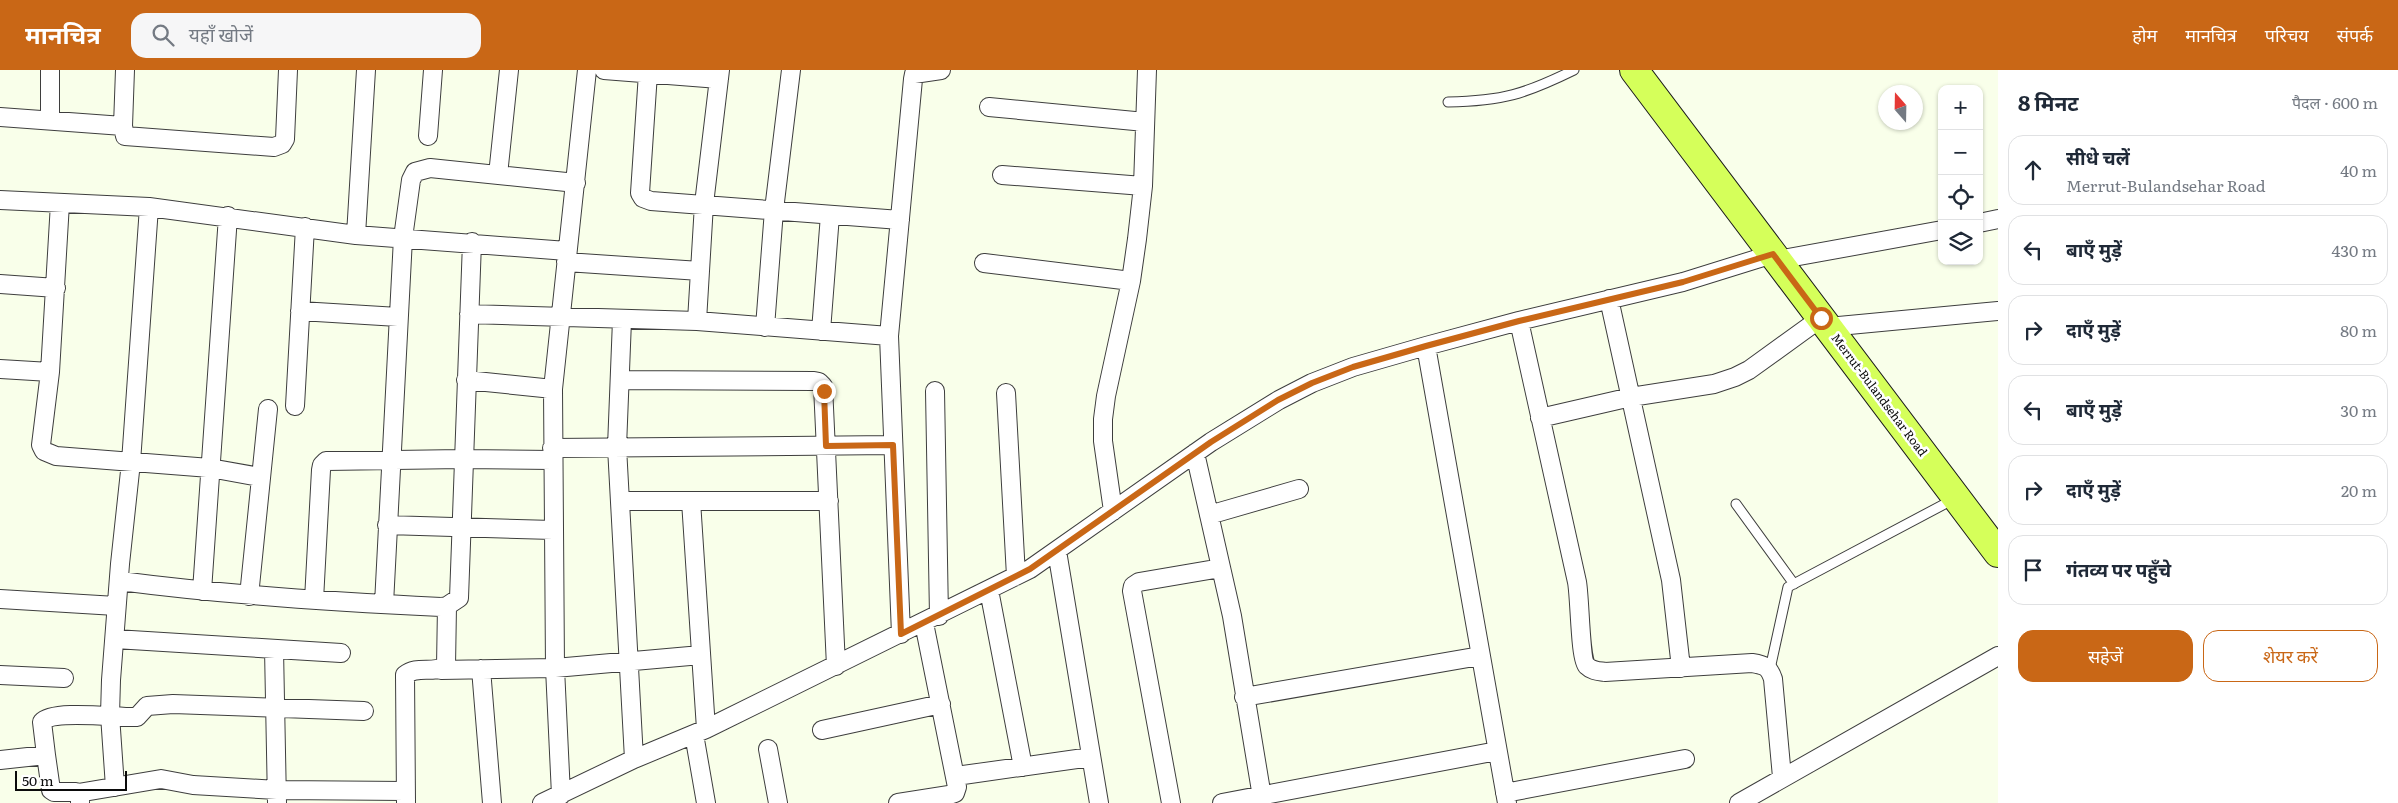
<!DOCTYPE html>
<html lang="hi">
<head>
<meta charset="utf-8">
<style>
  :root { --surface:#fff; --page:#f6f6f7; --text:#1f2937; --muted:#747a83; --line:#e0e1e3; --accent:#c96716 }
  body { margin:0; font-family:Literata,"Noto Sans Devanagari",serif; background:var(--page); color:var(--text) }
  .controls { position:absolute; right:15px; top:15px; display:grid; overflow:hidden; border-radius:10px; box-shadow:0 1px 4px #0004 }
  .controls button { width:45px; height:45px; display:grid; place-items:center; padding:0; border:0; border-bottom:1px solid var(--line); background:var(--surface); color:var(--text); font:25px sans-serif }
  .compass { position:absolute; left:1878px; top:15px; width:45px; height:45px; border-radius:50%; background:var(--surface); box-shadow:0 1px 4px #0004; rotate:340deg }
  .scale { position:absolute; left:15px; bottom:12px; width:112px; box-sizing:border-box; padding-left:5px; border:2px solid #0b0b0b; border-top:0; font-size:14px; line-height:18px; white-space:nowrap; color:#0b0b0b; -webkit-text-stroke:4px #fff; paint-order:stroke }
  .stop { position:absolute; width:15px; height:15px; margin:-11px; border:4px solid #c96716; border-radius:50%; background:#fff }
  .stop.end { background:#c96716; border-color:#fff; box-shadow:0 1px 5px #0008 }
  .list { margin:0; padding:0; list-style:none }
  h2 { display:flex; justify-content:space-between; align-items:center; height:65px; margin:0; padding:0 20px; font-size:21px }
  h2 small { font-size:16px; font-weight:400; color:var(--muted) }
  .list li { display:grid; grid-template-columns:32px 1fr auto; gap:15px; align-items:center; box-sizing:border-box; height:70px; margin:0 10px 10px; padding:0 10px; border:1px solid var(--line); border-radius:15px }
  .list b { display:block; font-size:19px; white-space:nowrap }
  .list p { margin:0; font-size:16px; white-space:nowrap; color:var(--muted) }
  .list em { font-size:16px; font-style:normal; color:var(--muted) }
  .actions { display:flex; gap:10px; padding:15px 20px }
  .actions a { flex:1; padding:11px 0; border:1px solid var(--accent); border-radius:15px; text-align:center; font-size:18px; color:var(--accent) }
  .actions .main { background:var(--accent); color:#fff }
  .icon { flex:none; width:28px; height:28px; fill:none; stroke:currentColor; stroke-width:2; stroke-linecap:round; stroke-linejoin:round }
  .map { position:relative; flex:none; width:1998px; height:733px; overflow:hidden }
  header { display:flex; align-items:center; gap:30px; box-sizing:border-box; height:70px; padding:0 25px; background:var(--accent); color:#fff }
  header strong { font-size:24px }
  nav { display:flex; gap:28px; margin-inline-start:auto; font-size:18px }
  .search { width:350px; height:45px; background:var(--page); display:flex; align-items:center; gap:12px; box-sizing:border-box; padding:0 18px; border-radius:15px; color:var(--muted); font-size:19px }
  main { display:flex }
  aside { flex:1; background:var(--surface) }
  .map>svg:first-child { display:block }
  .lines { fill:none; stroke-linecap:round; stroke-linejoin:round }
  .lane-casing { stroke:#3e3e3e; stroke-width:11 }
  .street-casing { stroke:#3e3e3e; stroke-width:20 }
  .primary-casing { stroke:#1c1c1c; stroke-width:30 }
  .lane { stroke:#fff; stroke-width:9 }
  .street { stroke:#fff; stroke-width:18 }
  .primary { stroke:#d5ff5a; stroke-width:28 }
  .route { stroke:#c96716; stroke-width:6 }
  .labels { text-anchor:middle; stroke-width:5; stroke-linejoin:round; paint-order:stroke }
  .street-label { font-size:12px; fill:#0b0b0b; stroke:#fff }
</style>
</head>
<body>
<header>
<strong>मानचित्र</strong>
<div class="search"><svg class="icon" aria-label="search" viewBox="0 0 24 24"><circle cx="10" cy="10" r="6"/><path d="M15 15l6 6"/></svg>यहाँ खोजें</div>
<nav><a>होम</a><a>मानचित्र</a><a>परिचय</a><a>संपर्क</a></nav>
</header>
<main>
<div class="map">
<svg width="1998" height="733" viewBox="0 0 1998 733">
  <rect width="100%" height="100%" fill="#f9ffea"/>
  <g class="lines">
    <defs>
      <path id="lane" d="M1448 32C1503 31 1525 24 1574 0
        M1736 434 1794 514
        M1770 599 1788 517 1954 429"/>
      <path id="street" d="M50 0V49
        M125 0 123 56 125 66 274 77 282 74 285 69 288 0
        M604 0 719 9
        M648 3 640 123 643 128 651 131 900 150
        M989 37 1145 52
        M0 47 123 56
        M428 66 433 0
        M498 105 509 0
        M1002 105 1143 116
        M0 130 149 137 356 165 567 181
        M60 133 50 302 41 375 44 381 56 386 210 398 260 407
        M1979 153 1998 149
        M356 165 366 0
        M1777 190 1942 160
        M566 192 700 201
        M984 193 1131 211
        M0 214 56 218
        M1609 229 1671 510 1681 598
        M300 241 398 247
        M469 244 697 251 889 266
        M622 250 617 377 634 689
        M697 251 704 134 720 0
        M1519 251 1577 512C1580 528 1580 590 1587 596 1592 601 1599 601 1605 602L1752 593C1765 595 1769 597 1773 609L1782 707
        M765 257 774 140 791 0
        M1828 257 1998 241
        M821 261 830 145
        M1426 276 1507 733
        M0 299 50 302
        M466 310 553 319
        M620 310 814 311 819 312 823 316 836 596
        M935 321 939 546
        M1006 323 1016 506
        M295 336 305 157
        M1540 348 1631 327 1714 314 1735 307 1749 300 1821 248
        M552 378 893 375
        M1195 383 1232 546 1263 733
        M620 431H829
        M691 431 706 659
        M1113 441 1103 371V349L1106 326 1131 211 1137 169 1143 116 1147 0
        M1209 445 1299 419
        M387 455 553 460
        M1057 481 1099 733
        M120 511C226 525 334 532 441 537L447 536 459 528 472 172
        M989 520 1023 697
        M202 521 228 146
        M249 526 268 339
        M0 529 116 536
        M314 530 321 400 322 395 326 391 462 389 552 390
        M384 534 403 168 411 110 415 102 430 98 576 113
        M901 564 889 266 913 9 914 4 941 0
        M115 569 341 583
        M274 579 277 733
        M481 599 492 733
        M441 600 555 598 701 585
        M0 605 64 608
        M1244 627 1480 586
        M822 660 941 634
        M694 664 706 733
        M768 679 778 733
        M46 685 42 652C53 639 119 648 137 647L147 636 173 634 364 641
        M0 690 46 685 51 720 54 722H76L80 726V733
        M956 706 1091 687
        M115 717 110 645 111 610 120 494 131 392 149 137
        M78 723 161 709 193 715 277 720 406 721
        M1505 723 1685 689
        M561 725 555 598 553 319 587 0
        M406 732 405 605C417 595 433 604 446 596L447 536
        M542 733 634 689 706 659 1030 499 1211 372 1279 330 1312 313 1353 297 1426 276 1519 251 1683 212 1773 184
        M898 733 949 725 955 723 957 717 924 553
        M1171 733 1132 521 1133 516 1139 512 1221 498
        M1222 733 1497 681
        M1739 733 1998 586"/>
      <path id="primary" d="M1634 0 1998 483"/>
    </defs>
    <use href="#lane" class="lane-casing"/>
    <use href="#street" class="street-casing"/>
    <use href="#primary" class="primary-casing"/>
    <use href="#lane" class="lane"/>
    <use href="#street" class="street"/>
    <use href="#primary" class="primary"/>
  </g>
  <g class="lines">
    <path class="route" d="M824 321 826 376 893 375 901 564 1030 499 1211 372 1278 330 1312 313 1353 297 1426 276 1519 251 1683 212 1773 184 1821 248"/>
  </g>
  <g class="labels">
    <g class="street-label">
      <text transform="translate(1879 325) rotate(53)" y="4">Merrut-Bulandsehar Road</text>
    </g>
  </g>
</svg>
<div class="controls">
<button>+</button>
<button>−</button>
<button><svg class="icon" aria-label="locate" viewBox="0 0 24 24"><circle cx="12" cy="12" r="6"/><path d="M12 2v4M12 18v4M2 12h4M18 12h4"/></svg></button>
<button><svg class="icon" aria-label="layers" viewBox="0 0 24 24"><path d="M12 4l9 5-9 5-9-5zM3 14l9 5 9-5"/></svg></button>
</div>
<svg class="compass" viewBox="-18 -18 36 36"><path d="M0-13l5 13h-10z" fill="#e53935"/><path d="M0 13l5-13h-10z" fill="#747a83"/></svg>
<div class="scale">50 m</div>
<div class="stop" style="left:1821px;top:248px"></div>
<div class="stop end" style="left:824px;top:321px"></div>
</div>
<aside>
<h2>8 मिनट<small>पैदल · 600 m</small></h2>
<ul class="list">
<li><svg class="icon" aria-label="ahead" viewBox="0 0 24 24"><path d="M12 20V5M6 11l6-6 6 6"/></svg><div><b>सीधे चलें</b><p>Merrut-Bulandsehar Road</p></div><em>40 m</em></li>
<li><svg class="icon" aria-label="left" viewBox="0 0 24 24"><path d="M17 20v-9H6M10 6l-5 5 5 5"/></svg><div><b>बाएँ मुड़ें</b></div><em>430 m</em></li>
<li><svg class="icon" aria-label="right" viewBox="0 0 24 24"><path d="M7 20v-9h11M14 6l5 5-5 5"/></svg><div><b>दाएँ मुड़ें</b></div><em>80 m</em></li>
<li><svg class="icon" aria-label="left" viewBox="0 0 24 24"><path d="M17 20v-9H6M10 6l-5 5 5 5"/></svg><div><b>बाएँ मुड़ें</b></div><em>30 m</em></li>
<li><svg class="icon" aria-label="right" viewBox="0 0 24 24"><path d="M7 20v-9h11M14 6l5 5-5 5"/></svg><div><b>दाएँ मुड़ें</b></div><em>20 m</em></li>
<li><svg class="icon" aria-label="arrive" viewBox="0 0 24 24"><path d="M6 21V4h12l-3 4 3 4H6"/></svg><div><b>गंतव्य पर पहुँचे</b></div></li>
</ul>
<div class="actions"><a class="main">सहेजें</a><a>शेयर करें</a></div>
</aside>
</main>
</body>
</html>
